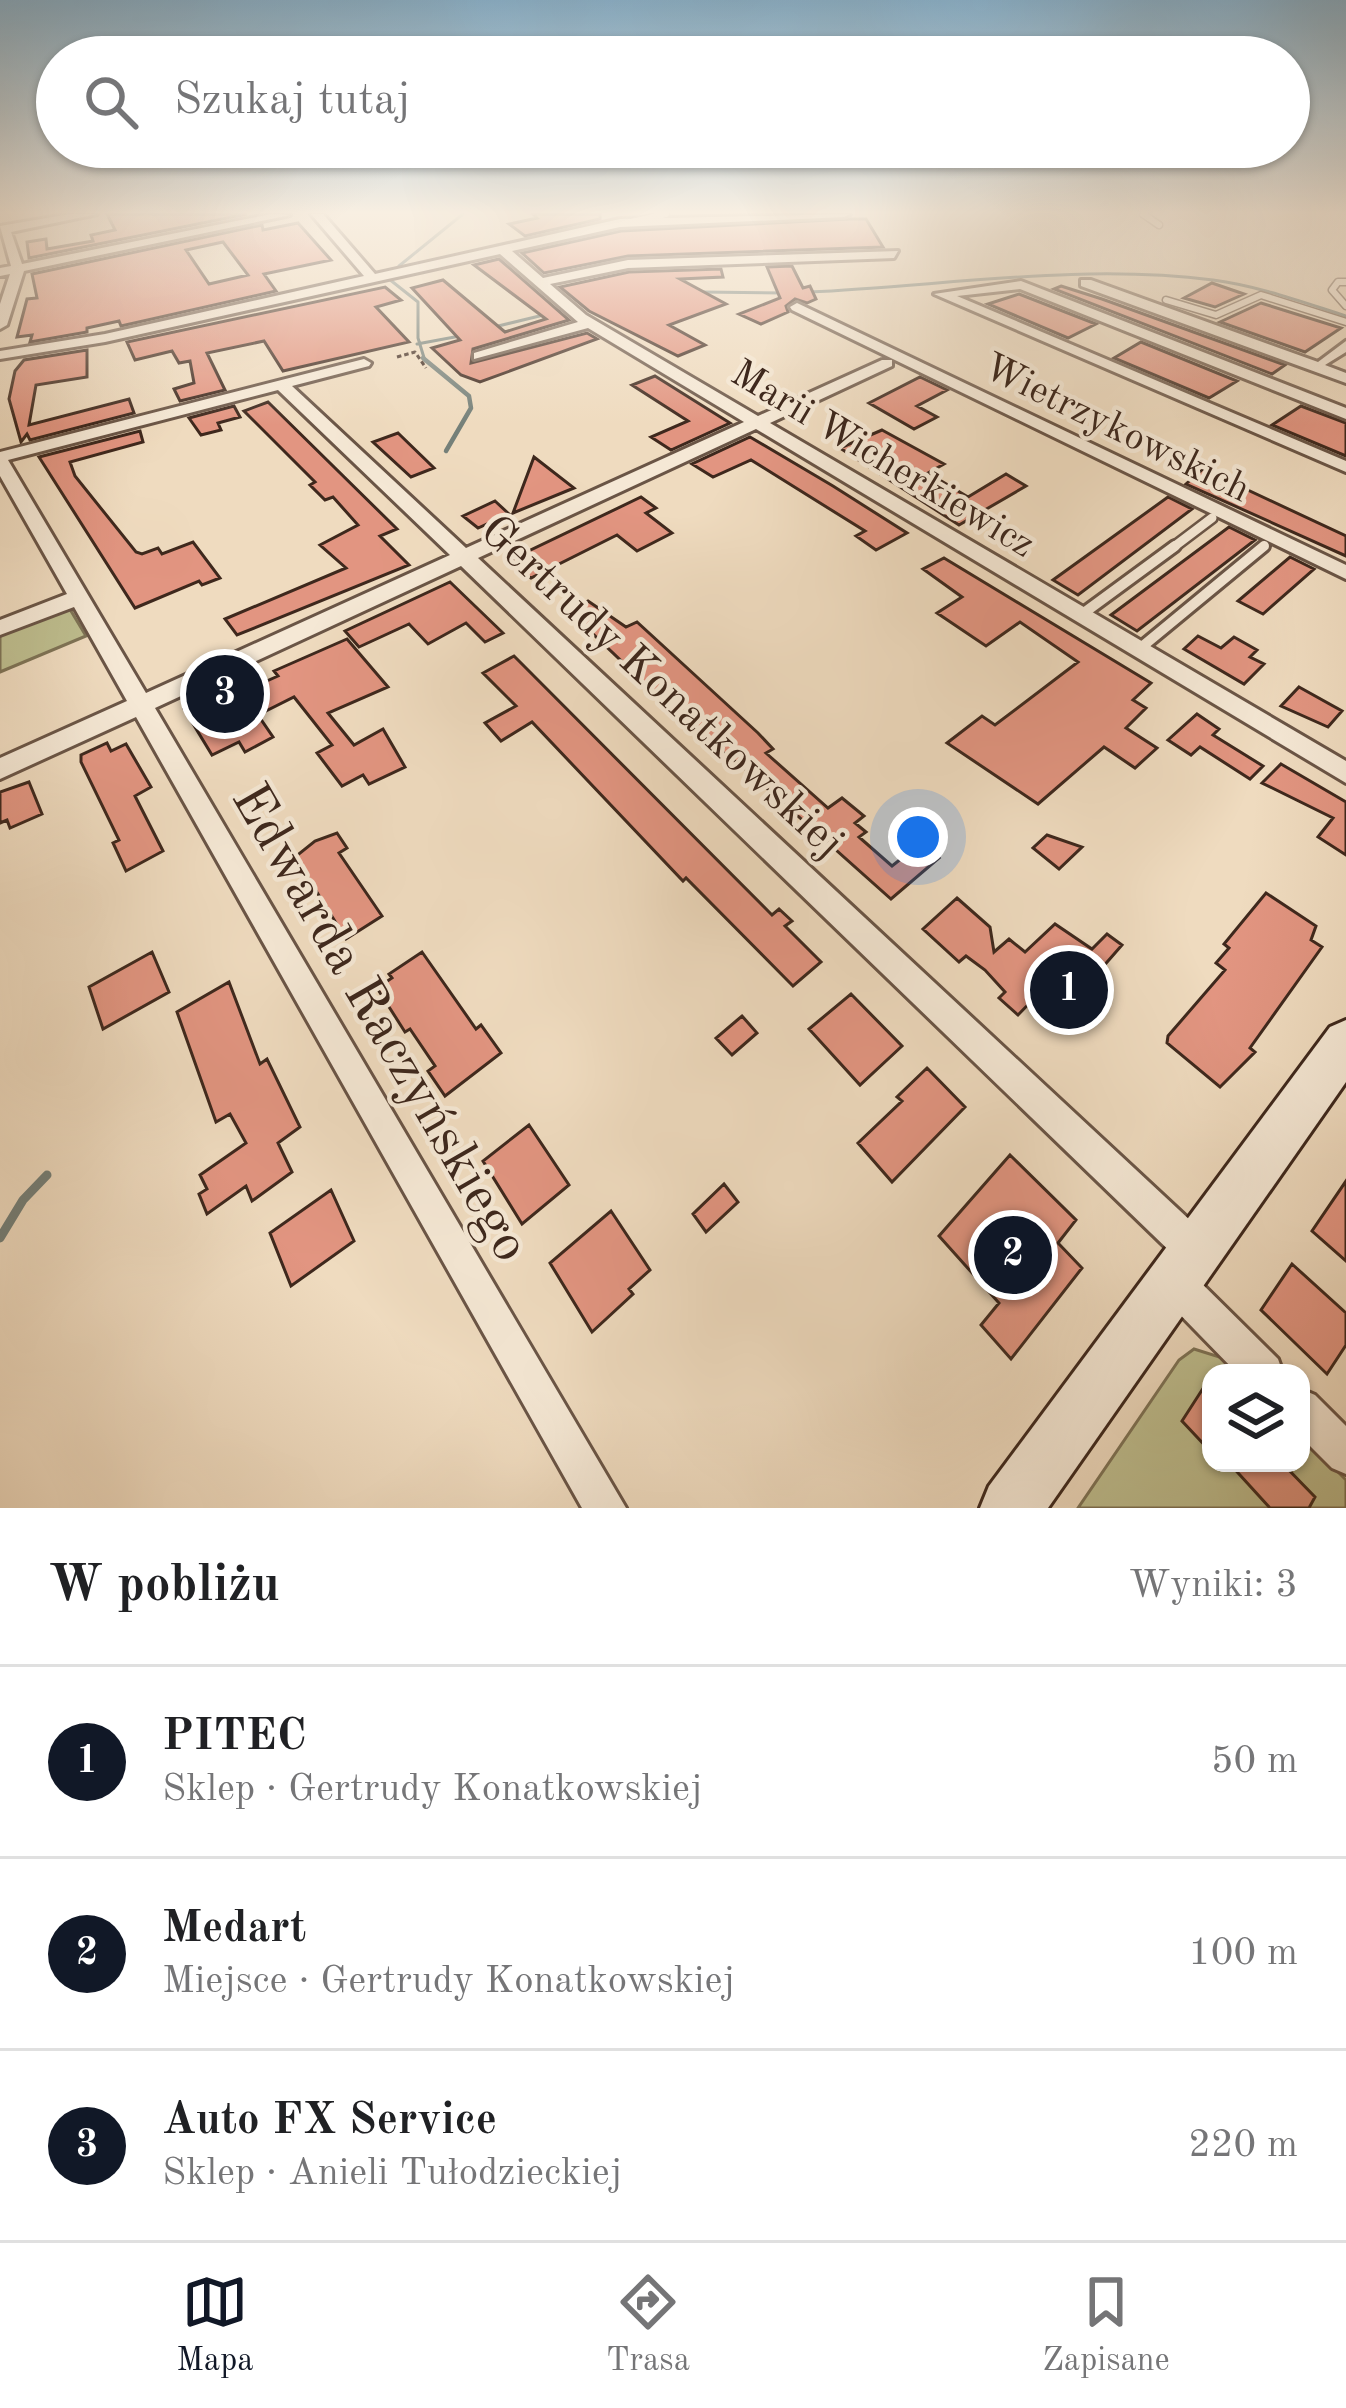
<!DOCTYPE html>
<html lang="pl">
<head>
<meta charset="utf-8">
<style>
  :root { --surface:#fff; --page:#f2f2f2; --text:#202124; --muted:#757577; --line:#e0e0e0; --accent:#111827 }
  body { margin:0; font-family:"Old Standard TT",serif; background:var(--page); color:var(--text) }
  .controls { position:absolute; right:36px; bottom:36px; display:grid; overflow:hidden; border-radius:24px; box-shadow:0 3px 9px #0004 }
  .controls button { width:108px; height:108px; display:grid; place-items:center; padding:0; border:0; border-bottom:3px solid var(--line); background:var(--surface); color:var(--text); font:60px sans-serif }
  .you { position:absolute; left:918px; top:837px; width:42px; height:42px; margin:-30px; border:9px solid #fff; border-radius:50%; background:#1a73e8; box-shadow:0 0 0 18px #1a73e833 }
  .badge { display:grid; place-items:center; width:78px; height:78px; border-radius:50%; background:var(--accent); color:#fff; font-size:39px; font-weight:700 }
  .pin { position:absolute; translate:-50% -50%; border:6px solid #fff; box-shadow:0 3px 12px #0006 }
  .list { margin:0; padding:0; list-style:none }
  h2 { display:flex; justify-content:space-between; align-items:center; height:156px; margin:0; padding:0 48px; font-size:51px }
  h2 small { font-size:39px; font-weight:400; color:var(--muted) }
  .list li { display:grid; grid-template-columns:78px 1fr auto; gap:36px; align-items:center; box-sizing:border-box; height:192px; padding:0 48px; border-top:3px solid var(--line) }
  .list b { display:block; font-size:45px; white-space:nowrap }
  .list p { margin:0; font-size:39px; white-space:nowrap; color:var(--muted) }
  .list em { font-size:39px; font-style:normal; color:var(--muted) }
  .icon { flex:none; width:66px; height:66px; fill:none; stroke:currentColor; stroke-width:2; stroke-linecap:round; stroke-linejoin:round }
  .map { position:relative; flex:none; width:1346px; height:1508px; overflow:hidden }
  .search { position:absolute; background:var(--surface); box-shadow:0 3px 9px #0004; left:36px; right:36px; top:36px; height:132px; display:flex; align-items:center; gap:30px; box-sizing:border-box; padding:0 42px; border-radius:66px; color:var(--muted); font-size:45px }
  .sheet { height:732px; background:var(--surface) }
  nav { display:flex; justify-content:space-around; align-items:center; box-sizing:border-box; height:168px; border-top:3px solid var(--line); background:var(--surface); font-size:33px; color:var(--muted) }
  nav a { display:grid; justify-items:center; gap:6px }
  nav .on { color:var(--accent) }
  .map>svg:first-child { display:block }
  .green { fill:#bebe8f; stroke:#7e7356; stroke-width:3 }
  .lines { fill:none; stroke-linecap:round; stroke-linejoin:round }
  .stream-far2 { stroke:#758079; stroke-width:3 }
  .stream-far1 { stroke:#758079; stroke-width:4.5 }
  .stream { stroke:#758079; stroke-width:9 }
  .building { fill:#e29581; stroke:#3e281d; stroke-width:3; fill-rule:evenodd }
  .lane-far2-casing { stroke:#6a5546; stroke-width:9 }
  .lane-far1-casing { stroke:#6a5546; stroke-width:14 }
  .lane-casing { stroke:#6a5546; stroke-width:16 }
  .street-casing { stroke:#6a5546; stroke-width:6 }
  .secondary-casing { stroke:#3e281d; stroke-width:6 }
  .path { stroke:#3e281d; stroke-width:3; stroke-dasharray:4.5 3; stroke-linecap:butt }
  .lane-far2 { stroke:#f5e8d5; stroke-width:6 }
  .lane-far1 { stroke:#f5e8d5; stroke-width:9 }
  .lane { stroke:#f5e8d5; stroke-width:10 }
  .street { fill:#f5e8d5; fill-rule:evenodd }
  .secondary { fill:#f5e8d5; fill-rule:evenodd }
  .labels { text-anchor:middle; stroke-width:9; stroke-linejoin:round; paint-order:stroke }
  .far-street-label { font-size:39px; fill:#3e281d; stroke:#f5e8d5 }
  .street-label { font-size:45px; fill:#3e281d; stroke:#f5e8d5 }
  .near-street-label { font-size:54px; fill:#3e281d; stroke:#f5e8d5 }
</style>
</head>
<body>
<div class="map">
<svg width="1346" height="1508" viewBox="0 0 1346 1508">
  <rect width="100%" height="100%" fill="#efdbbf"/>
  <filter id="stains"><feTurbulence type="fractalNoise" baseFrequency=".00167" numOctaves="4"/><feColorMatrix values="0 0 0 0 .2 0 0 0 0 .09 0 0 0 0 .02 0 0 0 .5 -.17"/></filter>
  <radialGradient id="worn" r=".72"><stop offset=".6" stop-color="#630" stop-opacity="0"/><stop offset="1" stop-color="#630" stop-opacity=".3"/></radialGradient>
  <path class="green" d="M68 606 86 636 0 672V633Z
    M1194 1349 1226 1359 1239 1373H1211V1463H1301V1435L1346 1480V1508H1078L1179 1360Z"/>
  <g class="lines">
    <path class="stream-far2" d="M399 266 463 214
      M389 279 418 302V338L425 361
      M701 292 784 293
      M809 292C943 286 1079 263 1213 280 1259 286 1302 302 1346 316
      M490 328 560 311
      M417 344 460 336"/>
    <path class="stream-far1" d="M423 358 469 396 471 408 446 451"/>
    <path class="stream" d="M0 1238 23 1200 47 1175"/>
  </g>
  <path class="building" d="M107 214H247L29 258 27 242 46 239 47 249 93 241 91 235 115 230Z
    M533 214H600V219L525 236 509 224 537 218Z
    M850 219H866L883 247 628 256 544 273 522 253 621 231Z
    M298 223 331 260 264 274 276 291 121 326 119 321 87 328V332L30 342 32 335 17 337 27 299 37 298 32 274 262 225 263 230ZM223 242 248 275 209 284 186 250Z
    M499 259 569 320 473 349 471 363 587 333 597 339 480 382 461 375 432 348 460 340 412 288 443 280 505 332 546 319 474 265Z
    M792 266 803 288 810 286 816 299 807 303 795 299 786 306 788 312 761 324 739 314 780 298 767 267Z
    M721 269 723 277 680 279 726 304 669 325 705 345 678 356 589 311 560 287 629 272Z
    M1212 283 1244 294 1215 307 1184 298Z
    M1061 286 1102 299 1285 365 1272 374 1054 289Z
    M385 287 401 300 376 307 409 342 283 371 264 341 207 353 225 390 180 401 174 389 194 383 190 361 179 363 172 351 135 360 127 342Z
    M1019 294 1096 324 1068 338 988 304Z
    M1261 303 1341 328 1305 352 1220 322Z
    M1141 342 1237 381 1209 398 1114 358Z
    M87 350V377L36 385 29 425 129 399 134 413 30 440 27 434 21 442 9 399 15 371 24 360Z
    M655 376 730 423 671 450 651 437 688 421 632 385Z
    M920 377 947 390 917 406 937 417 914 429 869 403Z
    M268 402 397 529 380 536 409 565 237 635 225 619 346 568 320 545 358 525 333 497 325 500 310 485 315 482 244 411Z
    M234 406 240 417 218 423 221 430 201 435 189 418Z
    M1301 406 1346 423V456L1272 425Z
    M882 430 944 464 928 473 968 497 1006 474 1026 486 959 525 840 448Z
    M140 431 143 442 70 462 75 476 136 552 142 554 158 548 162 554 193 542 220 578 202 585 199 581 135 608 39 457Z
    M398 433 434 468 411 477 373 442Z
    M750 437 833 486 907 533 876 550 856 536 865 531 751 460 713 477 692 464Z
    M534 457 574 488 513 513Z
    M1203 469 1346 536V556L1186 484Z
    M641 497 656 508 646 513 672 533 637 551 617 535 531 578 518 571 512 559Z
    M1168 497 1192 509 1078 595 1053 580Z
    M495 501 509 514 478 528 463 516Z
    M1229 527 1255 540 1137 631 1111 615Z
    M1290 557 1314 569 1263 614 1238 601Z
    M944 558 1151 683 1133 700 1146 708 1126 728 1157 748 1135 768 1104 747 1038 804 947 743 982 716 995 725 1078 662 1020 622 986 646 937 613 962 597 923 569Z
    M450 582 503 633 485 642 466 623 428 644 409 624 359 647 345 631Z
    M588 601 626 627 637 622 758 733 773 749 766 753 828 808 842 798 864 816 855 823 866 832 859 837 892 866 921 843 939 858 891 899 744 768 697 733 569 611Z
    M1198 636 1221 648 1234 637 1257 650 1250 657 1264 664 1244 684 1184 649Z
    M347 639 388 687 328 713 354 745 383 729 405 767 369 784 363 775 342 786 317 753 332 745 294 697 258 715 273 737 245 752 239 742 212 755 184 709 237 684 242 692 278 676 274 671Z
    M514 656 772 915 779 909 792 921 785 926 821 962 793 986 686 878 683 881 532 722 501 741 485 723 516 706 483 673Z
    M1299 687 1342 711 1328 727 1281 706Z
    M1197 714 1219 729 1213 735 1263 766 1250 779 1200 747 1191 755 1168 740Z
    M107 743 111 751 126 744 151 787 135 796 163 851 126 871 113 843 119 840 81 762V755Z
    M1281 764 1346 802V855L1318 837 1333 818 1262 783Z
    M29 782 42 814 10 828 7 820 0 823V792Z
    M337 833 347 848 339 853 382 916 346 939 295 857 315 841Z
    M1047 835 1082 847 1059 869 1033 848Z
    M1266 893 1316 926 1311 940 1322 947 1250 1048 1255 1052 1220 1087 1167 1043 1168 1036 1225 970 1216 963 1229 948 1224 944Z
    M957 898 990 927 994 952 1009 939 1025 952 1055 924 1092 949 1107 934 1122 945 1073 1001 1051 981 1018 1015 999 998 1005 992 985 970 966 956 959 962 923 929Z
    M152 952 169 992 103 1029 89 987Z
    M422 952 476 1029 481 1025 501 1053 445 1096 428 1071 435 1066 410 1029 405 1032 377 988 392 978 389 974Z
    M229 982 260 1064 267 1059 300 1127 278 1143 292 1172 252 1201 246 1186 207 1214 199 1194 207 1189 200 1175 246 1143 230 1114 216 1122 177 1012Z
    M851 994 902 1046 860 1085 809 1029Z
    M742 1016 757 1033 732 1055 716 1038Z
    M927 1068 965 1107 892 1182 858 1143 902 1101 897 1097Z
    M529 1125 569 1185 522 1224 483 1161Z
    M1010 1155 1076 1220 1058 1243 1082 1268 1011 1359 981 1325 999 1303 939 1236Z
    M1346 1181V1261L1312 1231Z
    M724 1184 738 1202 706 1232 693 1214Z
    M331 1190 354 1241 291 1286 270 1233Z
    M611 1211 650 1270 629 1289 633 1294 592 1332 550 1263Z
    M1292 1264 1346 1313V1345L1327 1374 1261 1310Z
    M1211 1376V1452L1182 1421Z
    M1229 1463H1282L1315 1497 1309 1508H1270Z"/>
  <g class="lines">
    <defs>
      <path id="lane-far2" d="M1143 214 1159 225
        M632 222 666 214
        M1346 282H1338L1332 290 1346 306
        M1166 300 1216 315 1261 295 1346 322"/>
      <path id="lane-far1" d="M1171 549 1212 518"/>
      <path id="lane" d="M1081 615 1175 546
        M1138 650 1264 546"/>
      <path id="street" d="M70 214H97L11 232 22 264 271 214 290 215 24 271 7 325 0 329V304L10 274 0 276V268L11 266 0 226Z
        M311 214H323L375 274 620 219 850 214 844 217 620 227 512 251 543 278 628 260 898 251 894 258 628 268 550 284 586 315 758 416 882 360H892V366L770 423 1346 761V783L756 429 478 558 1207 1236 1212 1249 1207 1262 1194 1267 1181 1262 461 566 155 708 626 1508H582L136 717 0 779V758L127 701 74 607 0 635V620L67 594 0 476V452L364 359 371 363 369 366 292 386 466 548 744 422 588 328 474 359V353L578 322 500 254 105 342 0 359V351L105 334 364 276ZM278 390 450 555 146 693 8 460Z
        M1081 280H1091L1318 362 1346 341V352L1325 365 1346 373V383L1081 286Z
        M1021 281 1346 408V419L1020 289 957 296 1346 461V472L934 294Z
        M797 303 1346 565V579L792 310 790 307Z
        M1173 1263 1186 1268 1278 1359 1283 1373H1237L1160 1294 1155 1281 1160 1268Z
        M1301 1389 1315 1395 1346 1426V1474L1332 1468 1301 1437Z"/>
      <path id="secondary" d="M1346 1020V1082L1048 1508H980L989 1486 1330 1027Z"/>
    </defs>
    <use href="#lane-far2" class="lane-far2-casing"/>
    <use href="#lane-far1" class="lane-far1-casing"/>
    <use href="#lane" class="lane-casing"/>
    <use href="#street" class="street-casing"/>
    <use href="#secondary" class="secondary-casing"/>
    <path class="path" d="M397 357 415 352 426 368"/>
    <use href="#lane-far2" class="lane-far2"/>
    <use href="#lane-far1" class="lane-far1"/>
    <use href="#lane" class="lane"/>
    <use href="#street" class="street"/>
    <use href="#secondary" class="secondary"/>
  </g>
  <linearGradient id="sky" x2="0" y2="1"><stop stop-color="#89b6d4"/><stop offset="0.5" stop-color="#f8efe2"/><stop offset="1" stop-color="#f8efe2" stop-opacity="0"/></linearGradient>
  <rect width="1346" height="425" fill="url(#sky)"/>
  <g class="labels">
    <g class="far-street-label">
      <text transform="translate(1118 426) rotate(26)" y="14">Wietrzykowskich</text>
      <text transform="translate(884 457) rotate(31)" y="14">Marii Wicherkiewicz</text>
    </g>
    <g class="street-label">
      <text transform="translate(664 685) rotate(43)" y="16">Gertrudy Konatkowskiej</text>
    </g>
    <g class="near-street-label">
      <text transform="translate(383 1021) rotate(60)" y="19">Edwarda Raczyńskiego</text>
    </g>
  </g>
  <rect width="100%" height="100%" filter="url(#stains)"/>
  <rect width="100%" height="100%" fill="url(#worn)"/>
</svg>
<div class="controls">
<button><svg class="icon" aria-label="layers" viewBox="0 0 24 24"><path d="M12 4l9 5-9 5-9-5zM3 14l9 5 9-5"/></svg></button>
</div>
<div class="you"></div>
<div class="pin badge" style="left:1069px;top:990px">1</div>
<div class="pin badge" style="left:1013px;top:1255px">2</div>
<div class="pin badge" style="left:225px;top:694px">3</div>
<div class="search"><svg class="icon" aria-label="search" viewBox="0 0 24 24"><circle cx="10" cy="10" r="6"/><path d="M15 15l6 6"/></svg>Szukaj tutaj</div>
</div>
<section class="sheet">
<h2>W pobliżu<small>Wyniki: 3</small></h2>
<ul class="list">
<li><span class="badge">1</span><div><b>PITEC</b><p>Sklep · Gertrudy Konatkowskiej</p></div><em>50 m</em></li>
<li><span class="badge">2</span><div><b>Medart</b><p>Miejsce · Gertrudy Konatkowskiej</p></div><em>100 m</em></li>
<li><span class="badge">3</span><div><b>Auto FX Service</b><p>Sklep · Anieli Tułodzieckiej</p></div><em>220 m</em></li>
</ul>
</section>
<nav>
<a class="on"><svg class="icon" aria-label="map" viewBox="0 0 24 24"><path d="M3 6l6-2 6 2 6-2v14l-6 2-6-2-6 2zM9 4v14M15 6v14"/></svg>Mapa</a>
<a><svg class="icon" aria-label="directions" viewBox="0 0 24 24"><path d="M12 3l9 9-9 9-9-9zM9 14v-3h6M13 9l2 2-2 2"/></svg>Trasa</a>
<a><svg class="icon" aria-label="saved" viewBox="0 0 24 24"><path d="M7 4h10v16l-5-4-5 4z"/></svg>Zapisane</a>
</nav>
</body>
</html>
